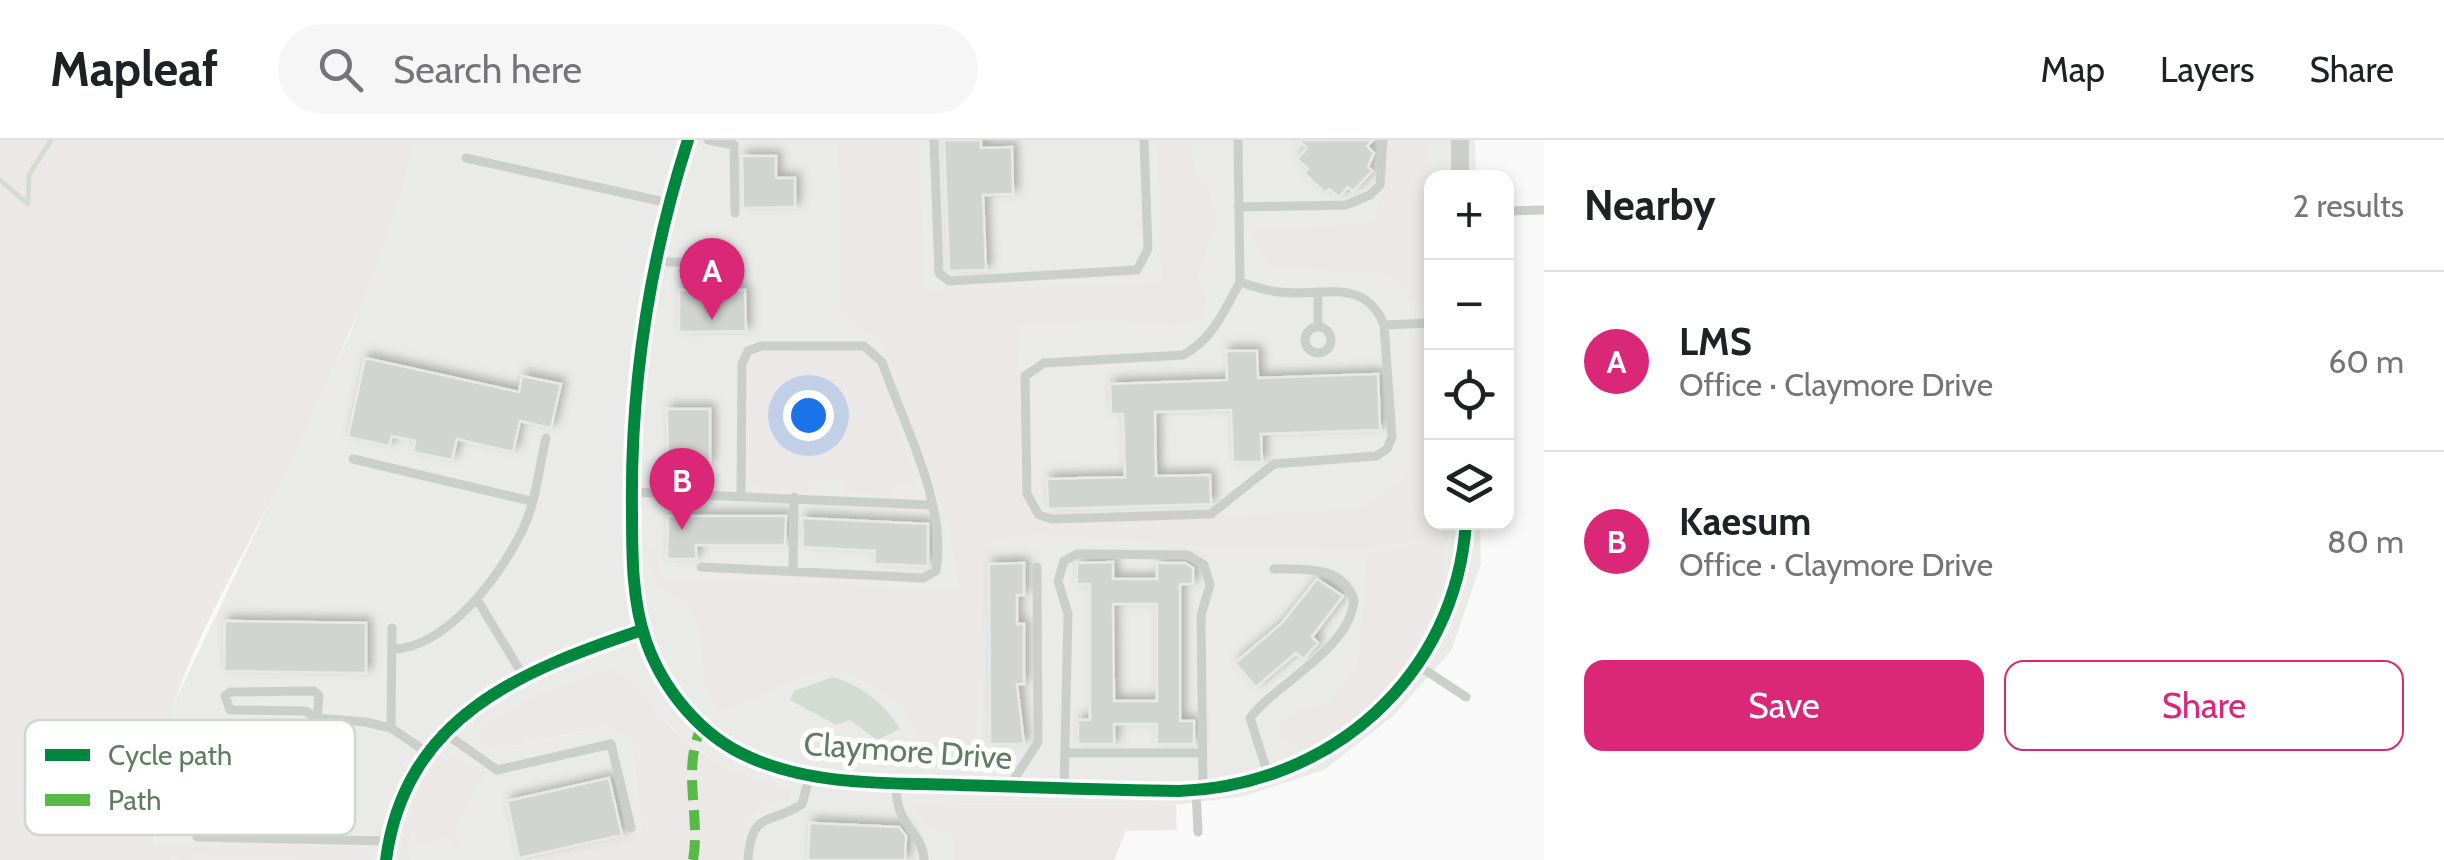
<!DOCTYPE html>
<html lang="en">
<head>
<meta charset="utf-8">
<style>
  :root { --surface:#fff; --page:#f6f6f6; --text:#202124; --muted:#757577; --line:#e0e0e0; --accent:#db2777 }
  body { margin:0; font-family:Cabin,sans-serif; background:var(--page); color:var(--text) }
  .controls { position:absolute; right:30px; top:30px; display:grid; overflow:hidden; border-radius:20px; box-shadow:0 5px 15px #0003 }
  .controls button { width:90px; height:90px; display:grid; place-items:center; padding:0; border:0; border-bottom:2px solid var(--line); background:var(--surface); color:var(--text); font:50px sans-serif }
  .you { position:absolute; left:808px; top:275px; width:35px; height:35px; margin:-25px; border:8px solid #fff; border-radius:50%; background:#1a73e8; box-shadow:0 0 0 15px #1a73e833 }
  .badge { display:grid; place-items:center; width:65px; height:65px; border-radius:50%; background:var(--accent); color:#fff; font-size:32px; font-weight:700 }
  .pin { position:absolute; translate:-50% -82px; filter:drop-shadow(0 2px 5px #0008) }
  .pin::after { content:''; position:absolute; top:52px; width:35px; height:30px; background:inherit; clip-path:polygon(0 0,100% 0,50% 100%) }
  .list { margin:0; padding:0; list-style:none }
  h2 { display:flex; justify-content:space-between; align-items:center; height:130px; margin:0; padding:0 40px; font-size:42px }
  h2 small { font-size:32px; font-weight:400; color:var(--muted) }
  .list li { display:grid; grid-template-columns:65px 1fr auto; gap:30px; align-items:center; box-sizing:border-box; height:180px; padding:0 40px; border-top:2px solid var(--line) }
  .list b { display:block; font-size:38px; white-space:nowrap }
  .list p { margin:0; font-size:32px; white-space:nowrap; color:var(--muted) }
  .list em { font-size:32px; font-style:normal; color:var(--muted) }
  .actions { display:flex; gap:20px; padding:30px 40px }
  .actions a { flex:1; padding:22px 0; border:2px solid var(--accent); border-radius:20px; text-align:center; font-size:35px; color:var(--accent) }
  .actions .main { background:var(--accent); color:#fff }
  .icon { flex:none; width:55px; height:55px; fill:none; stroke:currentColor; stroke-width:2; stroke-linecap:round; stroke-linejoin:round }
  .map { position:relative; flex:none; width:1544px; height:720px; overflow:hidden }
  header { display:flex; align-items:center; gap:60px; box-sizing:border-box; height:140px; padding:0 50px; background:var(--surface); border-bottom:2px solid var(--line) }
  header strong { font-size:48px }
  nav { display:flex; gap:55px; margin-inline-start:auto; font-size:35px }
  .search { width:700px; height:90px; background:var(--page); display:flex; align-items:center; gap:25px; box-sizing:border-box; padding:0 35px; border-radius:55px; color:var(--muted); font-size:38px }
  main { display:flex }
  aside { flex:1; background:var(--surface) }
  .map>svg:first-child { display:block }
  .built { fill:#eaebe9 }
  .green { fill:#ece8e7 }
  .water { fill:#d3dcd2 }
  .lines { fill:none; stroke-linecap:round; stroke-linejoin:round }
  .stream { stroke:#d3dcd2; stroke-width:5 }
  .building { fill:#d1d4d1; stroke:#e8e8e8; stroke-width:2.5; fill-rule:evenodd; filter:url(#shadow) }
  .lane { stroke:#cccecc; stroke-width:9 }
  .street { stroke:#cccecc; stroke-width:18 }
  .quiet { stroke:#58b947; stroke-width:10; stroke-dasharray:20 10; stroke-linecap:butt }
  .cycleway-casing { stroke:#fff; stroke-width:19 }
  .cycleway { stroke:#00873e; stroke-width:12 }
  .labels { text-anchor:middle; stroke-width:10; stroke-linejoin:round; paint-order:stroke }
  .street-label { font-size:32px; fill:#607d61; stroke:#fff }
  .key { fill:#fff; stroke:#cfd8d0; stroke-width:2.5 }
  .key-label { font-size:28px; fill:#607d61 }
</style>
</head>
<body>
<header>
<strong>Mapleaf</strong>
<div class="search"><svg class="icon" aria-label="search" viewBox="0 0 24 24"><circle cx="10" cy="10" r="6"/><path d="M15 15l6 6"/></svg>Search here</div>
<nav><a>Map</a><a>Layers</a><a>Share</a></nav>
</header>
<main>
<div class="map">
<svg width="1544" height="720" viewBox="0 0 1544 720">
  <defs>
    <filter id="shadow"><feDropShadow dx="4.5" dy="-4.5" stdDeviation="5" flood-color="#0004"/></filter>
  </defs>
  <rect width="100%" height="100%" fill="#f9f9f9"/>
  <path class="built" d="M415 0H1475L1476 37 1432 38V382L1480 383 1481 424 1451 511 1393 576 1324 630 1245 656 1176 665 913 664 926 688 954 699V720H744L745 686 766 662 789 650 755 641 715 621 685 600 621 535 479 599 495 610 610 586 632 604 642 694 529 720H156L154 655 165 582 351 192Z"/>
  <path class="green" d="M0 0H415C387 116 337 225 285 332 228 449 143 570 155 705L359 706 369 711 372 720 194 714 193 720H180L174 714 169 720H0Z
    M838 0H919L925 150 1162 142 1157 0H1191L1196 37 1209 50 1215 68V89L1197 135 1206 159 1204 176 1178 186 1115 180 1019 184 1020 357 1037 381 1051 384 1360 369 1403 338 1410 322 1407 197 1431 196 1432 382 1447 383V395L1364 410 1225 408 1039 394 992 400 974 605 953 621H940C922 604 913 581 896 565 822 496 791 553 717 572 693 534 709 513 695 481 678 442 652 467 646 407L658 408 659 429 666 439 959 449 949 388 885 208 841 171Z
    M1388 0H1427L1431 161 1417 165 1388 134 1271 127 1251 99V90L1363 84 1375 77 1388 27Z
    M857 211 872 217 878 226 917 340 914 355 909 342 890 349 892 356 844 353V341L809 339 808 352 754 346 750 340V226L763 212Z
    M1447 399C1436 502 1398 548 1316 608H1300L1280 598 1281 582 1299 569 1328 563 1358 525 1367 413Z
    M611 528C640 544 659 578 684 599 714 625 752 640 790 649V661L766 662 745 686 744 720H529L642 694 632 604 609 586 494 610 479 602 483 584 541 553Z
    M449 613 485 634V647L478 644 453 696 461 701 459 707 453 709 449 697 421 704 412 688 407 708 410 720H400C404 678 417 650 439 615Z
    M912 664 1176 665 1177 690 1126 691 1114 720H954V699L926 688Z"/>
  <path class="water" d="M833 537C861 545 885 564 900 589L877 600 850 580 836 585 790 560 794 551Z"/>
  <g class="lines">
    <path class="stream" d="M0 40 28 64 29 35 51 0"/>
  </g>
  <path class="building" d="M944 0H981V8L1012 7 1013 54 983 55 986 130 949 131Z
    M1298 0H1373L1367 6 1374 13 1368 27 1372 31 1353 51 1348 47 1339 57 1329 49 1325 53 1304 33 1308 29 1297 19 1307 8Z
    M742 16H776V38H795V67L743 68Z
    M679 150H745L746 191 679 192Z
    M1226 211H1257L1258 238 1378 234 1380 290 1261 294 1262 322H1233L1231 270 1155 272 1156 336 1210 335 1211 364 1048 369 1047 339 1125 337 1123 274H1111L1110 244 1227 240Z
    M365 218 519 252 522 236 561 244 551 288 520 281 513 312 457 299 452 320 413 312 415 301 392 296 389 306 348 297Z
    M667 269H710V324H668Z
    M668 376H786L785 405H696V419H667Z
    M802 378 928 384V426L874 424 875 411 803 407Z
    M1113 422V439H1157V423H1185L1193 428V444H1180V581H1194V604H1157V584H1114V604H1078V580H1090V444H1077V423ZM1113 464H1157V561H1114Z
    M1024 423V455H1017V484H1024V544H1017L1024 604H990L989 424Z
    M1317 439 1343 456 1312 497 1318 503 1303 519 1296 513 1256 547 1235 523 1282 483Z
    M225 481 366 483V533L224 531Z
    M609 638 622 695 519 718 507 661Z
    M810 683 899 687 906 696 905 720H808Z"/>
  <g class="lines">
    <path class="lane" d="M708 0 734 5 735 73
      M934 0 939 133 949 141 1137 130 1148 109 1144 0
      M1238 0 1240 142C1253 146 1266 151 1279 152 1321 157 1365 136 1384 185L1432 183
      M466 18 669 63
      M1238 67 1346 65 1370 55 1380 45 1383 0
      M1506 71 1544 70
      M655 121 731 125
      M1240 142C1224 171 1213 199 1183 215L1044 223 1025 236 1027 354 1039 375 1052 379 1211 374 1274 324 1376 316 1387 309 1392 297 1384 185
      M1318 152V186
      M1305 200a13 13 0 1 1 26 0a13 13 0 1 1-26 0Z
      M353 319 531 361
      M631 352 932 365
      M701 427 923 438 936 431C947 362 904 286 882 222L864 206H761L748 211 742 224 741 354
      M793 431 794 357
      M478 461 524 537
      M392 509C446 509 501 435 523 389 536 362 539 327 546 298
      M1419 526 1466 557
      M317 578 319 556 314 551 230 552 225 556 230 570 305 571 317 578 365 582 391 588 425 611
      M391 588 392 488
      M446 594 497 630 611 604 631 688
      M1067 613H1202
      M1268 634 1250 578C1277 542 1349 511 1354 460 1342 425 1304 429 1274 429
      M896 643C895 689 923 690 924 720
      M1009 647 1038 602 1037 427
      M1064 648 1068 474 1058 441 1064 421 1077 414 1187 415 1204 425 1210 445 1201 475 1203 648
      M1196 650 1198 692
      M197 697 389 701
      M748 720C751 669 772 685 802 664L810 635"/>
    <path class="street" d="M688 0C649 122 630 245 632 373 632 415 632 461 646 501 663 550 701 596 749 617 812 646 890 643 959 645 1032 647 1105 650 1179 651 1330 646 1456 537 1466 382
      M1460 0V38
      M386 720C405 577 520 531 642 490"/>
    <path class="quiet" d="M693 720C701 676 681 628 702 586"/>
    <defs>
      <path id="cycleway" d="M688 0C649 122 630 245 632 373 632 415 632 461 646 501 663 550 701 596 749 617 812 646 890 643 959 645 1032 647 1105 650 1179 651 1330 646 1456 537 1466 382
        M386 720C405 577 520 531 642 490"/>
    </defs>
    <use href="#cycleway" class="cycleway-casing"/>
    <use href="#cycleway" class="cycleway"/>
  </g>
  <g class="labels">
    <g class="street-label">
      <text transform="translate(908 611) rotate(4)" y="11">Claymore Drive</text>
    </g>
  </g>
  <rect x="25" y="580" width="330" height="115" rx="15" class="key"/>
  <rect x="45" y="609" width="45" height="12" fill="#00873e"/>
  <rect x="45" y="654" width="45" height="12" fill="#58b947"/>
  <g class="key-label">
    <text x="108" y="625">Cycle path</text>
    <text x="108" y="670">Path</text>
  </g>
</svg>
<div class="controls">
<button>+</button>
<button>−</button>
<button><svg class="icon" aria-label="locate" viewBox="0 0 24 24"><circle cx="12" cy="12" r="6"/><path d="M12 2v4M12 18v4M2 12h4M18 12h4"/></svg></button>
<button><svg class="icon" aria-label="layers" viewBox="0 0 24 24"><path d="M12 4l9 5-9 5-9-5zM3 14l9 5 9-5"/></svg></button>
</div>
<div class="you"></div>
<div class="pin badge" style="left:712px;top:180px">A</div>
<div class="pin badge" style="left:682px;top:390px">B</div>
</div>
<aside>
<h2>Nearby<small>2 results</small></h2>
<ul class="list">
<li><span class="badge">A</span><div><b>LMS</b><p>Office · Claymore Drive</p></div><em>60 m</em></li>
<li><span class="badge">B</span><div><b>Kaesum</b><p>Office · Claymore Drive</p></div><em>80 m</em></li>
</ul>
<div class="actions"><a class="main">Save</a><a>Share</a></div>
</aside>
</main>
</body>
</html>
